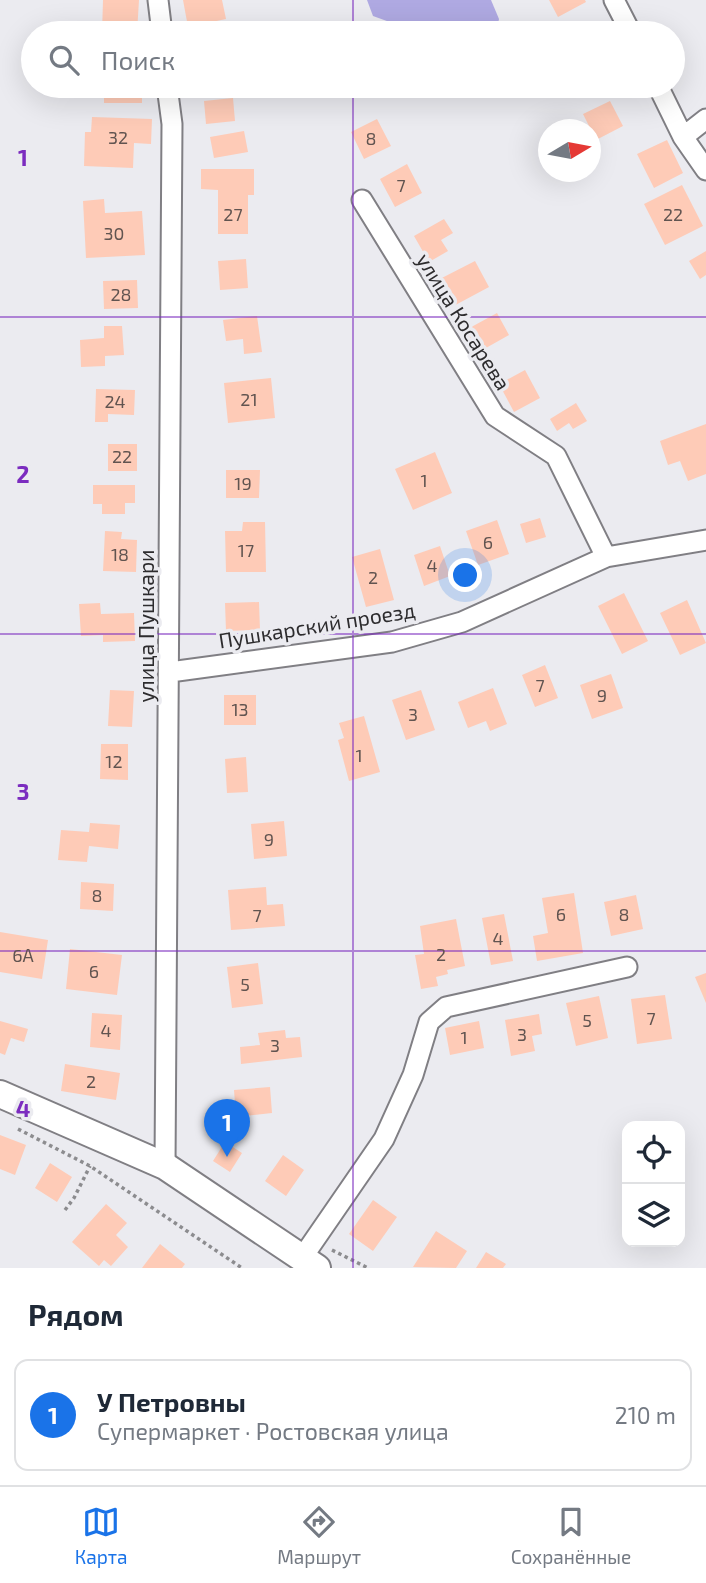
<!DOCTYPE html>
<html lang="ru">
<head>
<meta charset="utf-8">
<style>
  :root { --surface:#fff; --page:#f2f2f3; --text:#1f2937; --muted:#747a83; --line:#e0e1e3; --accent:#1a73e8 }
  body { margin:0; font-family:"Exo 2",sans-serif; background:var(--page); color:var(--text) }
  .controls { position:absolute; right:21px; bottom:21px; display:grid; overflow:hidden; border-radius:14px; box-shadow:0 7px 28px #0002 }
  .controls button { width:63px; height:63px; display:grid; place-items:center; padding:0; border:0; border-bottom:2px solid var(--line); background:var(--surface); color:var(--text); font:35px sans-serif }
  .compass { position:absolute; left:538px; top:119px; width:63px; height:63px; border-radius:50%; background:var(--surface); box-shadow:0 7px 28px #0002; rotate:80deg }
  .you { position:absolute; left:466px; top:576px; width:24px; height:24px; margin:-18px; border:5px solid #fff; border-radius:50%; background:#1a73e8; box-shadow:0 0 0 10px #1a73e833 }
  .badge { display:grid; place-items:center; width:46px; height:46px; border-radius:50%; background:var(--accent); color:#fff; font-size:23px; font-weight:700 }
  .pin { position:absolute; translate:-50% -58px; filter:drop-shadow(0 2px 4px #0008) }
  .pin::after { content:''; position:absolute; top:37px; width:24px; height:21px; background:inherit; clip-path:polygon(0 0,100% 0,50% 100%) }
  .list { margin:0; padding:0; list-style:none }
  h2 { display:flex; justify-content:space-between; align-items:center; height:91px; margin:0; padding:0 28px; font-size:30px }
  h2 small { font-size:23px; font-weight:400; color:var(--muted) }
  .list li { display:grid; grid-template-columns:46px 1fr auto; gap:21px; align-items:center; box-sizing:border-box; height:112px; margin:0 14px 14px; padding:0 14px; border:2px solid var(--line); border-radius:14px }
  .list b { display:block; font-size:26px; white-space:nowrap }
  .list p { margin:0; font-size:23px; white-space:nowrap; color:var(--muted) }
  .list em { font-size:23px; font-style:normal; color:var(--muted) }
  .icon { flex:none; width:38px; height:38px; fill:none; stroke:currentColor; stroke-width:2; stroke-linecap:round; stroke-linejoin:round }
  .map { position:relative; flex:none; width:706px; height:1268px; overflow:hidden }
  .search { position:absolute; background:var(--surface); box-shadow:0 7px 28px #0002; left:21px; right:21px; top:21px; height:77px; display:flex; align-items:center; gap:18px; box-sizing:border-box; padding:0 24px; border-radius:38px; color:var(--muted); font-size:26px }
  .sheet { height:217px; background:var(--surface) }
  nav { display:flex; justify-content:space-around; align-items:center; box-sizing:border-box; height:98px; border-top:2px solid var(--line); background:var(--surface); font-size:19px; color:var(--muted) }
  nav a { display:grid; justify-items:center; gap:4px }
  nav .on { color:var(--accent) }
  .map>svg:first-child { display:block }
  .forest { fill:#afa9e2 }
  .building { fill:#fecbb7 }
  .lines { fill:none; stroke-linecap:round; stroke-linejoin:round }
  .street-casing { stroke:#807f84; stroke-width:23 }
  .secondary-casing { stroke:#807f84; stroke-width:30 }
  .path { stroke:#8c8c8f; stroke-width:3.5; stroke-dasharray:3.5 3.5; stroke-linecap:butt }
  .street { stroke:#fff; stroke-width:19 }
  .secondary { stroke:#fff; stroke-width:26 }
  .grid { fill:none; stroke:#7b2cbf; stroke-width:2; stroke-opacity:0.55 }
  .labels { text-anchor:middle; stroke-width:7; stroke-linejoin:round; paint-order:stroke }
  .number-label { font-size:18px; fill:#615450 }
  .street-label { font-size:21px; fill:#2d2c2e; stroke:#ebebf0 }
  .grid-label { font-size:23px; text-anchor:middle; font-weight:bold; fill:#7b2cbf; stroke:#ebebf0; stroke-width:7; stroke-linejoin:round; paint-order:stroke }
</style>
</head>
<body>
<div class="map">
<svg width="706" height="1268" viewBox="0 0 706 1268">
  <rect width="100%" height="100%" fill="#ebebf0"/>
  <path class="forest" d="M367 0H491L499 19 496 33H420L373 16Z"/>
  <path class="building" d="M103 0H139L137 33H102Z
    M183 0H222L226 19 188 27Z
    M549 0H585L586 2 558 17Z
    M104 86H142V103H104Z
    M233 98 235 121 206 124 204 101Z
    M610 101 623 126 596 140 583 114Z
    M92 117 152 119 151 144 134 143 133 168 84 166 85 132H91Z
    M377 119 391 146 364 159 351 132Z
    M244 131 248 152 214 158 210 137Z
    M667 140 683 173 654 188 637 154Z
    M407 164 422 193 395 207 380 179Z
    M201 169H254V195H248V234H218V190L201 189Z
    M682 185 703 226 665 245 644 204Z
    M104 199 105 213 142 211 145 255 86 258 83 201Z
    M444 219 453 233 441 240 448 251 429 262 414 236Z
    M706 251V275L700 279 689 261Z
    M246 259 248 288 220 290 218 261Z
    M475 261 489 287 448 309 434 282Z
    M137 280 138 308 104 309 103 281Z
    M497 313 509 335 477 353 464 331Z
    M257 316 262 352 244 354 243 339 226 341 223 320Z
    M104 326H122L124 355 105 356V366L81 367 80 340 104 338Z
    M525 370 540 398 514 412 499 384Z
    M271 378 275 418 228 423 224 383Z
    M96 389 135 390 134 415 108 414V422H95Z
    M576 403 587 421 573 429 569 423 557 431 550 419Z
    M706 424V474L688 481 680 461 668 465 660 441Z
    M108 444H137V471H108Z
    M435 452 452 493 413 510 395 469Z
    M226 470H260L259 498H226Z
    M93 485H135V503H125V514H102V504H93Z
    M540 518 546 537 526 543 520 524Z
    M497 520 509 554 478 565 466 531Z
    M243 522H265L266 572H226L225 531H242Z
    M105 531 122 532 121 539 137 540 136 572 103 571Z
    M440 546 450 576 424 586 414 555Z
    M380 549 394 600 366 607 352 557Z
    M624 593 648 641 622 654 598 606Z
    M687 600 706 643 680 655 660 613Z
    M259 602 260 630 226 631 225 603Z
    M100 603 101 614 134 613 135 641 103 642V635L81 636 79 604Z
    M545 665 558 698 535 707 522 675Z
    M611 674 623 708 592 719 580 685Z
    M493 688 507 724 490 731 486 721 468 728 458 702Z
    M110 690 134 691 132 727 108 726Z
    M421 690 435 730 406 740 392 700Z
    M224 695H256V725H224Z
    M364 716 380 772 349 781 338 740 344 738 339 723Z
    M101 744H128V780L100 779Z
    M246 757 248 792 227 793 225 759Z
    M284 821 287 856 254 859 251 824Z
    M90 823 120 825 118 849 89 846 87 862 58 860 61 830 89 832Z
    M81 882 114 884 113 911 80 909Z
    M266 887 267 905 283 904 285 926 231 930 228 890Z
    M574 893 583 953 537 961 533 936 548 933 542 898Z
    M636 895 643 929 611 936 604 902Z
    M504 914 513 961 491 965 482 918Z
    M456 919 465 966 447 970 448 974 436 977 438 986 421 989 415 955 424 954 420 926Z
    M0 932 48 940 42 979 0 972Z
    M70 949 122 955 117 995 66 989Z
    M258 963 263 1004 232 1008 227 967Z
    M706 973V1003L695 977Z
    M665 995 672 1039 637 1044 631 999Z
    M599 996 608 1038 576 1046 566 1003Z
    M92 1013 122 1015 120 1050 90 1047Z
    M539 1014 542 1034 532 1036 535 1051 511 1056 505 1020Z
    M0 1021 28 1029 24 1042 11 1038 5 1055 0 1053Z
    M479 1021 484 1048 450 1055 445 1028Z
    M285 1030 286 1038 300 1037 302 1057 241 1064 240 1047 260 1045 258 1033Z
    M65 1064 120 1073 116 1100 61 1091Z
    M270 1087 272 1113 236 1117 234 1090Z
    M0 1135 26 1145 15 1175 0 1169Z
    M225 1142 242 1153 230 1172 213 1161Z
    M283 1155 304 1170 286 1196 265 1181Z
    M50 1163 72 1177 57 1202 35 1188Z
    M373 1200 397 1217 373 1251 349 1234Z
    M106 1204 127 1223 116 1235 128 1247 111 1266 104 1260 99 1266 72 1242Z
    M436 1231 467 1251 456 1268 413 1267Z
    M160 1244 185 1264 182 1268H142Z
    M486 1252 506 1264 503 1268H476Z"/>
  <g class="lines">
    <defs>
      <path id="street" d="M158 0 162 33
        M614 0 631 33
        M658 86 683 137 706 170
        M683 137 706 119
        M362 200 495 416 556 456 606 557
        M170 672 392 642 462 622 606 557 706 540
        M165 1166 172 124 167 86
        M302 1258 384 1139 413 1075 429 1022 446 1007 627 967"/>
      <path id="secondary" d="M0 1094 165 1166 317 1268"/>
    </defs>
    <use href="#street" class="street-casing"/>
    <use href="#secondary" class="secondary-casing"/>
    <path class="path" d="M18 1129 90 1166 242 1268
      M65 1210 74 1198 90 1166
      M332 1250 368 1268"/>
    <use href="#street" class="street"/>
    <use href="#secondary" class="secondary"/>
  </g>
  <path class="grid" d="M353 0V33M353 86V1268M0 317H706M0 634H706M0 951H706"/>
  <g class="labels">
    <g class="number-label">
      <text x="118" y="144">32</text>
      <text x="371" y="145">8</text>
      <text x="401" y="192">7</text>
      <text x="233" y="221">27</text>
      <text x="673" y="221">22</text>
      <text x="114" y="240">30</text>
      <text x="121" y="301">28</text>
      <text x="249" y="406">21</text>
      <text x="115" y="408">24</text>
      <text x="122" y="463">22</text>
      <text x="424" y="487">1</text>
      <text x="243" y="490">19</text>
      <text x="488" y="549">6</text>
      <text x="246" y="557">17</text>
      <text x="120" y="561">18</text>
      <text x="432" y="572">4</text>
      <text x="373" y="584">2</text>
      <text x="540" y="692">7</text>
      <text x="602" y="702">9</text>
      <text x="240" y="716">13</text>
      <text x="413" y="721">3</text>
      <text x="359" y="762">1</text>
      <text x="114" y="768">12</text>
      <text x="269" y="846">9</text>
      <text x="97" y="902">8</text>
      <text x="561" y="921">6</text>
      <text x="624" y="921">8</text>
      <text x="257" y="922">7</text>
      <text x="498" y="945">4</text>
      <text x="441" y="961">2</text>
      <text x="23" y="962">6А</text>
      <text x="94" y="978">6</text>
      <text x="245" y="991">5</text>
      <text x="651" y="1025">7</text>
      <text x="587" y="1027">5</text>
      <text x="106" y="1037">4</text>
      <text x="522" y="1041">3</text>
      <text x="464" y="1044">1</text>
      <text x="275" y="1052">3</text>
      <text x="91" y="1088">2</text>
    </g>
    <g class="street-label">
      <text transform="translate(463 322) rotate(58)" y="7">улица Косарева</text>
      <text transform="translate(147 626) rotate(-90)" y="7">улица Пушкари</text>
      <text transform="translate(317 626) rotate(-9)" y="7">Пушкарский проезд</text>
    </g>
  </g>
  <g class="grid-label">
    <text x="23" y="166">1</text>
    <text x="23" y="483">2</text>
    <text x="23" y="800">3</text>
    <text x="23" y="1117">4</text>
  </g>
</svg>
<div class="controls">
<button><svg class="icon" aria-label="locate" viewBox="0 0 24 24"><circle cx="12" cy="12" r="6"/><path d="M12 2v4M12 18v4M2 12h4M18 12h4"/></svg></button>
<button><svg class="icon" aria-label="layers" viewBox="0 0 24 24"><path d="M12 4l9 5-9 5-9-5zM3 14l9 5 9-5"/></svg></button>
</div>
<svg class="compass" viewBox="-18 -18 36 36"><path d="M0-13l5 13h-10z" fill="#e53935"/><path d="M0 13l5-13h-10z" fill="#747a83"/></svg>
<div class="you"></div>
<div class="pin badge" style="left:227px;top:1157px">1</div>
<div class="search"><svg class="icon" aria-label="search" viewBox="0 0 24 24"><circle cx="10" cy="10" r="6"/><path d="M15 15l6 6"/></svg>Поиск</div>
</div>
<section class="sheet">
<h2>Рядом<small></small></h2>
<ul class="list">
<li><span class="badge">1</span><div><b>У Петровны</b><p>Супермаркет · Ростовская улица</p></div><em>210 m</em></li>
</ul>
</section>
<nav>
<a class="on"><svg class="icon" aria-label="map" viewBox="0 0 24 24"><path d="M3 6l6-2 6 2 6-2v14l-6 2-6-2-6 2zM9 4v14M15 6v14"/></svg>Карта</a>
<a><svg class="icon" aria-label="directions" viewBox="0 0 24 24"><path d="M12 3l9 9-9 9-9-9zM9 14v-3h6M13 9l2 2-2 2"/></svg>Маршрут</a>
<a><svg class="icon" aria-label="saved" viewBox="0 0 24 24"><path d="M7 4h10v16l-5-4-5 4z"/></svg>Сохранённые</a>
</nav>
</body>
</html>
